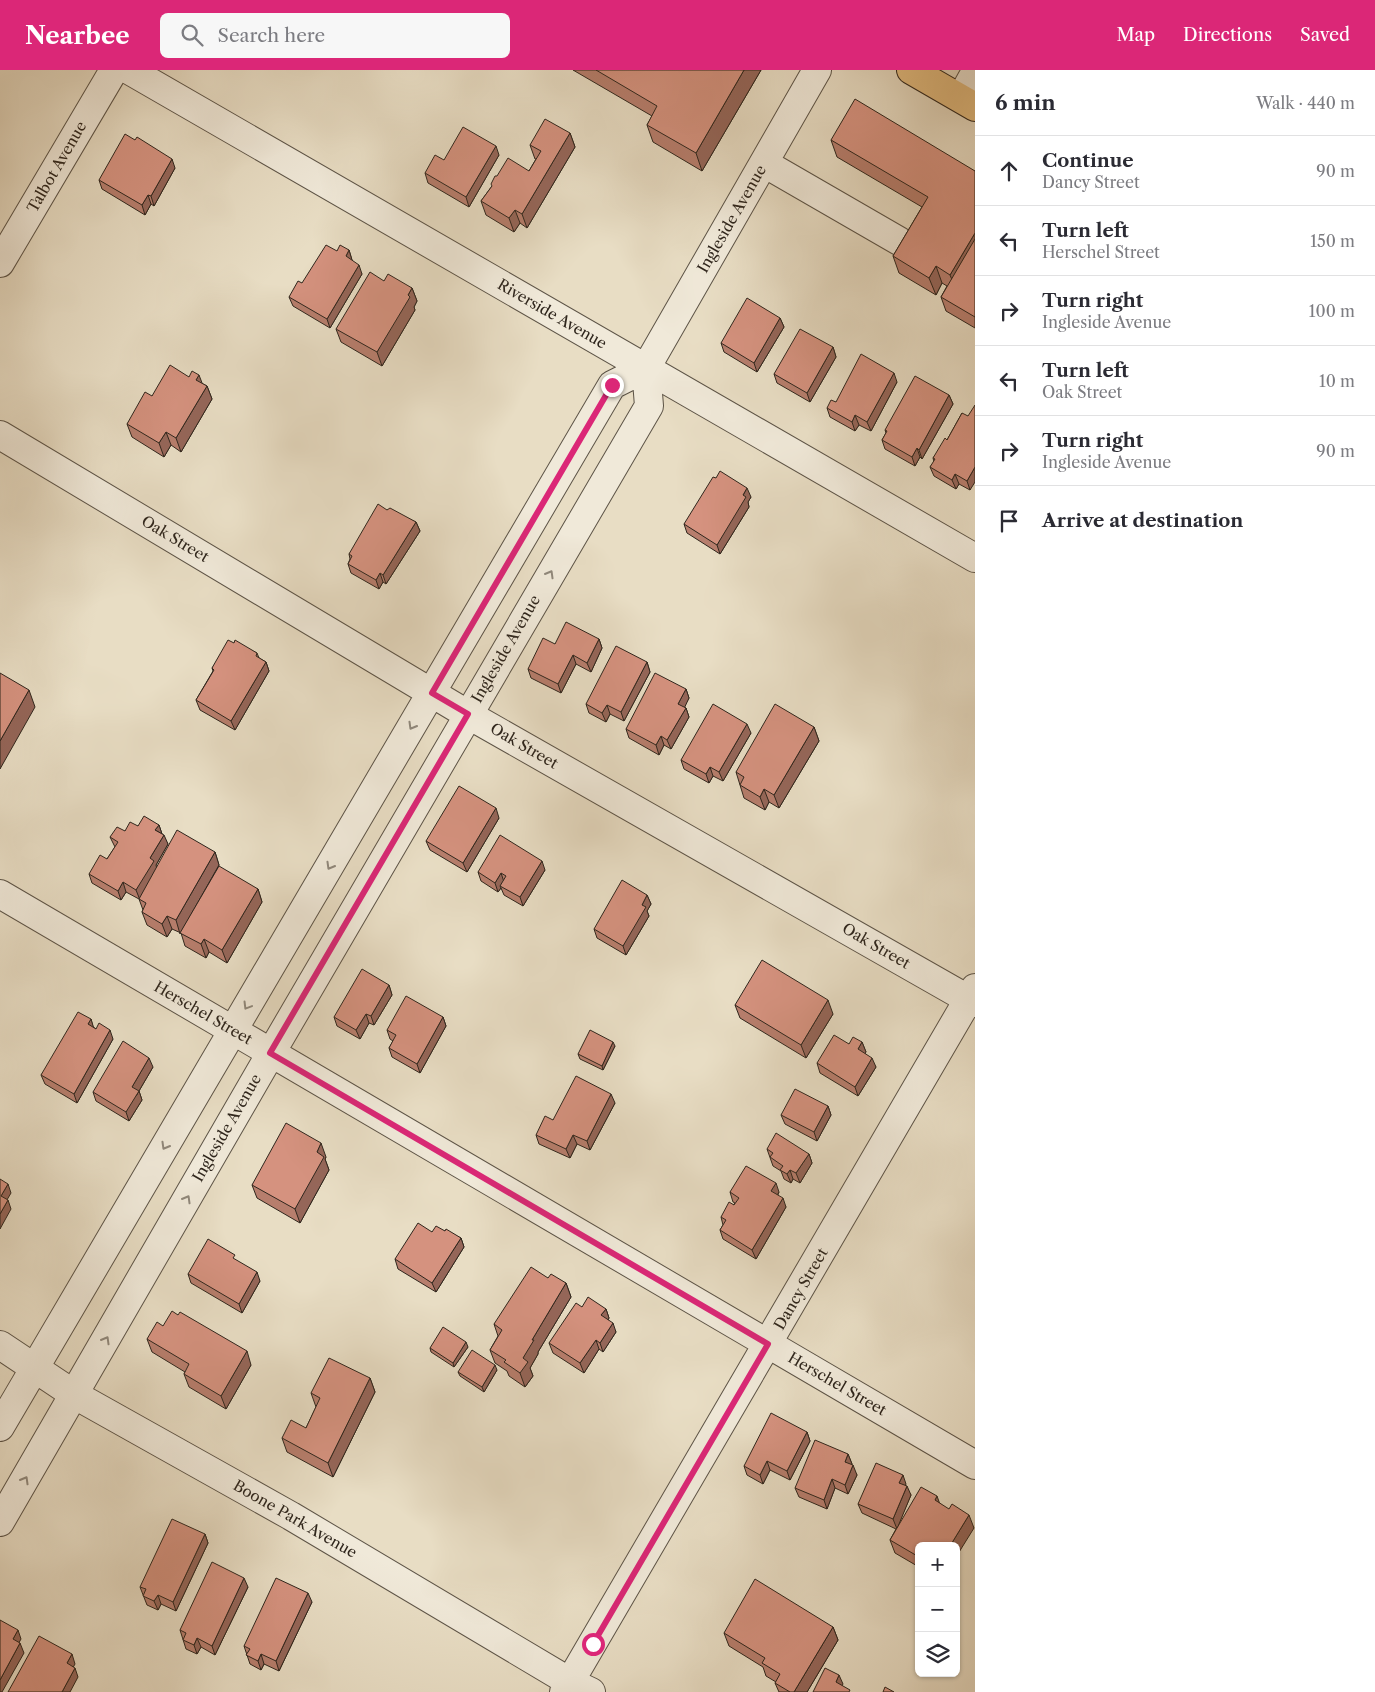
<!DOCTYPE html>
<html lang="en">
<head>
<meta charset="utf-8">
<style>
  :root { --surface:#fff; --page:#f7f7f7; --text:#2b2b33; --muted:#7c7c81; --line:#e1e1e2; --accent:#db2777 }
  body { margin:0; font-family:"Libre Caslon Text",serif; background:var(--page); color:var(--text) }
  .controls { position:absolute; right:15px; bottom:15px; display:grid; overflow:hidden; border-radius:8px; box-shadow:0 1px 4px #0004 }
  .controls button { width:45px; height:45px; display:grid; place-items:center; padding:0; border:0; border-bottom:1px solid var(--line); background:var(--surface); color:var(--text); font:25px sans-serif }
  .stop { position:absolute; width:15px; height:15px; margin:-11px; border:4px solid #db2777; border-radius:50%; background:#fff }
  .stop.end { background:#db2777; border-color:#fff; box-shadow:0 1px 5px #0008 }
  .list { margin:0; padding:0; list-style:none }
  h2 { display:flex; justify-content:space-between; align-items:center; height:65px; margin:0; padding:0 20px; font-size:21px }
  h2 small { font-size:16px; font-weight:400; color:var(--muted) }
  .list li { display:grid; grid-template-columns:32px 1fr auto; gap:15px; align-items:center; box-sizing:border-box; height:70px; padding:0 20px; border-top:1px solid var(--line) }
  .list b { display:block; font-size:19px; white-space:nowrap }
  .list p { margin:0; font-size:16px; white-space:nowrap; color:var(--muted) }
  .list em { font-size:16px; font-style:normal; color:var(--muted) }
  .icon { flex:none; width:28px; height:28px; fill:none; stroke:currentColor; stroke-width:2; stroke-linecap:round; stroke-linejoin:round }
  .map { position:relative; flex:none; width:975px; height:1622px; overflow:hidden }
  header { display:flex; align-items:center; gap:30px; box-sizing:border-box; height:70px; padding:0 25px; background:var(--accent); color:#fff }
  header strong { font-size:24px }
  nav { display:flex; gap:28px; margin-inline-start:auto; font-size:18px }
  .search { width:350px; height:45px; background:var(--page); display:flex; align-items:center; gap:12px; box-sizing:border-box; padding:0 18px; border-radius:8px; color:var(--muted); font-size:19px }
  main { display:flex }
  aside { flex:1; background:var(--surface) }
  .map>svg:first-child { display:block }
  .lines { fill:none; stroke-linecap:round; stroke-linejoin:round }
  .minor-casing { stroke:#5d5447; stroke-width:30 }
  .major-casing { stroke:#2f261d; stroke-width:30 }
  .minor { stroke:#f0e9d9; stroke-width:28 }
  .major { stroke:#e4be82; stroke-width:28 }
  .wall { fill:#b77e6d; stroke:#2f261d }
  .shaded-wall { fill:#956659; stroke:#2f261d }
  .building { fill:#d5927f; stroke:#2f261d }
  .oneway { stroke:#90887b }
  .route { stroke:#db2777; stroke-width:6 }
  .labels { text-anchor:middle; stroke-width:4.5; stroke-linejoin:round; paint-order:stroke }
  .street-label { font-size:15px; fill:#2f261d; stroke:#f0e9d9 }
</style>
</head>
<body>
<header>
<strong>Nearbee</strong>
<div class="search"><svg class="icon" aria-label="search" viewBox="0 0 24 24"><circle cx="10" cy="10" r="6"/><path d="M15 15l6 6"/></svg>Search here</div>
<nav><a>Map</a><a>Directions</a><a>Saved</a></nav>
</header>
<main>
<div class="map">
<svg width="975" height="1622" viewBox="0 0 975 1622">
  <rect width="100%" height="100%" fill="#e8ddc4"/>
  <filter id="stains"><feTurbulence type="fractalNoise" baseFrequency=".004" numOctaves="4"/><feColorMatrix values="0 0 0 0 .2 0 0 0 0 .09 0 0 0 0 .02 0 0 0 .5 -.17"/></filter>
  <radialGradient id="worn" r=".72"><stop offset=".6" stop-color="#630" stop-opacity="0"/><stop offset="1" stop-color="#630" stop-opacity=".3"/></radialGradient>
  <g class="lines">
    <defs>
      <path id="minor" d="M129 0 975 488
        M961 28 975 3
        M764 93 899 171
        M0 193 114 0
        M0 365 467 644 975 933
        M0 824 975 1395
        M0 1275 75 1325 291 1446 570 1612 591 1622
        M0 1357 612 315 646 298 817 0
        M0 1452 271 983 649 336 646 298
        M564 1622 975 918"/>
      <path id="major" d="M911 0 975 37"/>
    </defs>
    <use href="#minor" class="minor-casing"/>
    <use href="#major" class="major-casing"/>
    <use href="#minor" class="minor"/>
    <use href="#major" class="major"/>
  </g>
  <path class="wall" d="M573 0H761L702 101 653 72 647 55 652 46Z
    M570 63 575 77 527 158 520 153 514 162 486 145 481 131 492 116 529 101 536 89H535L530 75Z
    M831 70 975 101V258L946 241 941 227 947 216 942 213 936 225 899 203 893 186 922 137 837 87Z
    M499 85 469 137 428 113 425 103 444 90Z
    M175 98 154 136 151 134 145 145 102 119 99 110Z
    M349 180 352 190 362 204 330 258 293 236 289 227 337 181Z
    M384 211 412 218 417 231 414 237 415 240 382 296 341 272 336 259Z
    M780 248 784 257 757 302 724 282 721 273Z
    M833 277 836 287 810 332 777 313 774 304Z
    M189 307 207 316 212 329 181 382 171 375 164 387 132 367 127 354 152 326Z
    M897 312 871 361 859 355 855 361 830 347 827 338Z
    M949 325 953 334 922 389 920 387 915 396 885 379 882 370 886 363 885 360Z
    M962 343 970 420 959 414 956 419 934 406 930 397 934 392 933 388 947 370Z
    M751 427 748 432 749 437 720 484 687 463 684 454Z
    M387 440 416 452 420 461 386 514 383 512 379 519 351 503 348 494 350 489 349 484Z
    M599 569 602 578 591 602 576 594 561 623 531 608 528 599 555 574Z
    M234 573 257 583 259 588 266 592 269 601 235 660 200 640 196 630 213 601 212 598Z
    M647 592 650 602 624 651 610 644 606 652 589 643 586 634Z
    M686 619 689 628 684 637 686 638 689 647 671 679 664 675 659 685 629 668 626 659Z
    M814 657 819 671 779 738 769 732 765 740 744 728 736 702Z
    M751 663 723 711 713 706 709 713 684 699 681 690Z
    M499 748 467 802 430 780 426 771Z
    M159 755 162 764 168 774 156 795V797L215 782 219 795 215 804 258 819 262 832 227 893 209 882 206 888 185 876 181 863 172 859 167 867 147 855 142 842 143 840 139 829 126 822 121 830 92 813 89 804 107 789 115 777 110 767 138 756Z
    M545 800 523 836 504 825 501 818 498 822 481 811 478 802Z
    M647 825 651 834 647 841 649 846 626 885 597 868 594 859Z
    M389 915 392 925 374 955 369 953 360 969 337 956 334 947Z
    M735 935 833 944 806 988 740 948Z
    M443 947 446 956 420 1003 392 987 389 978 393 971 390 969 387 960Z
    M91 949 93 957 113 969 77 1033 45 1014 41 1005Z
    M862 972 866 982 865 983 876 997 858 1026 820 1003 817 993 849 974Z
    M615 976 603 1000 580 989 578 984Z
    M153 997 139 1021 142 1030 129 1051 96 1031 93 1022Z
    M615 1033 590 1080 577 1074 570 1088 539 1074 536 1065 553 1050Z
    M828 1036 831 1045 817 1071 785 1054 781 1045Z
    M767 1079 809 1084 812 1093 800 1113 793 1109 791 1113 784 1109 781 1101 773 1096Z
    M326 1087 325 1089 329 1100 300 1153 257 1128 252 1115Z
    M730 1122H779L778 1125 786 1137 756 1189 723 1169 720 1160 723 1155 721 1147 735 1133 733 1132Z
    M445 1161 461 1168 464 1177 436 1222 398 1199 395 1189 432 1162Z
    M237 1191 260 1211 242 1243 191 1213 188 1204Z
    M548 1208 566 1213 571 1227 538 1282V1284L530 1298 533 1306 525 1317 509 1306 507 1301 495 1293 490 1280 498 1266 494 1254Z
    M582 1237 606 1239 609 1248 608 1250 616 1262 603 1282 599 1279 584 1303 553 1283 549 1273Z
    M178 1245 251 1295 226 1339 189 1317 184 1304 185 1302 152 1282 147 1269Z
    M468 1277 454 1297 431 1282 430 1278Z
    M497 1300 484 1322 460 1306 458 1302Z
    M370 1308 375 1322 333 1407 287 1382 282 1368 306 1358 316 1337 311 1323Z
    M807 1362 810 1371 790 1410 770 1400 763 1414 747 1405 744 1396Z
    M848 1384 852 1394 851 1395 857 1405 848 1424 835 1418 827 1439 799 1427 795 1418Z
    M906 1414 905 1415 911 1425 897 1457 939 1433 974 1458 919 1476V1497L895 1483 890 1470 896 1459 862 1443 858 1434Z
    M205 1464 208 1473 176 1541 161 1534 158 1540 147 1535 140 1517Z
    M248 1517 215 1585 201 1577 197 1584 186 1579 180 1560Z
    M312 1532 279 1601 264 1594 261 1600 250 1594 244 1576Z
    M833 1557 838 1570 807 1622H779L775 1613 776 1612 766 1606 763 1597 729 1576 724 1563Z"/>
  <path class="shaded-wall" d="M744 0H761L702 101 696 83Z
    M570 63 575 77 527 158 522 144Z
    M496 76 499 85 469 137 466 127Z
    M172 89 175 98 154 136 151 126Z
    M148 125 151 134 145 145 142 135Z
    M515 140 520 153 514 162 509 148Z
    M975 163V191L957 222 950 205Z
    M349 180 352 190 349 196 346 186Z
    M359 195 362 204 330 258 327 249Z
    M936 196 942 213 936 225 929 208Z
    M412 218 417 231 414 237 415 240 382 296 377 282Z
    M780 248 784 257 757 302 754 293Z
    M833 277 836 287 810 332 807 323Z
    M894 303 897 312 871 361 867 352Z
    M199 305 204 318 196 310Z
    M207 316 212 329 181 382 176 368Z
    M949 325 953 334 922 389 919 380Z
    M855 345 859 355 855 361 852 352Z
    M166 362 171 375 164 387 159 373Z
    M917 378 920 387 915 396 912 387Z
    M975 397V412L970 420 967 411Z
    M955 404 959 414 956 419 952 410Z
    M747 418 751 427 748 432 749 437 720 484 717 475Z
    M416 452 420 461 386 514 383 505Z
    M380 503 383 512 379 519 376 510Z
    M599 569 602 578 591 602 587 593Z
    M573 585 576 594 561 623 558 614Z
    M266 592 269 601 235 660 231 651Z
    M647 592 650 602 624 651 621 642Z
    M686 619 689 628 682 643 678 634Z
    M29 620 35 637 0 699V671Z
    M607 635 610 644 606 652 602 643Z
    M686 638 689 647 671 679 667 670Z
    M747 654 751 663 723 711 719 702Z
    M814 657 819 671 779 738 774 725Z
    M661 666 664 675 659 685 656 675Z
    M710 697 713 706 709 713 706 704Z
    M764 719 769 732 765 740 760 727Z
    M496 738 499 748 467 802 463 793Z
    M159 755 162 764 155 760Z
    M164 765 168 774 156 795 157 800 140 830 136 820 150 788Z
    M215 782 219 795 180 864 176 850Z
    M542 791 545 800 523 836 520 827Z
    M501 803 504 812 500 816 501 818 498 822 495 813Z
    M123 812 126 822 121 830 118 821Z
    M258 819 262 832 227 893 222 880Z
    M647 825 651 834 647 841 649 846 626 885 623 876 642 835Z
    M167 846 172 859 167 867 162 854Z
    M204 869 209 882 206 888 201 874Z
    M389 915 392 925 374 955 371 946Z
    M828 930 833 944 806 988 801 975Z
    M366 944 369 953 360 969 356 960Z
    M443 947 446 956 420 1003 417 994Z
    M91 949 94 959 88 954Z
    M110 960 113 969 77 1033 74 1024Z
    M613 972 615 976 603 1000 602 996Z
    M862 972 866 982 862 988 858 979Z
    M149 988 153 997 136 1026 139 1021 142 1030 129 1051 126 1042 132 1017Z
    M872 988 876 997 858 1026 855 1017Z
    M611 1024 615 1033 590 1080 587 1071Z
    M828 1036 831 1045 817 1071 814 1062Z
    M573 1065 577 1074 570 1088 566 1079Z
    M321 1073 326 1087 325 1089 329 1100 300 1153 295 1139 317 1082Z
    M809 1084 812 1093 800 1113 796 1103Z
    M790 1100 793 1109 791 1113 787 1104Z
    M776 1113 779 1122 774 1130 771 1121Z
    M8 1114 11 1123 4 1135 1 1126Z
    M783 1128 786 1137 756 1189 752 1180Z
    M8 1130 11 1139 0 1159V1144Z
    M461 1168 464 1177 436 1222 432 1213Z
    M257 1202 260 1211 242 1243 239 1234Z
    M566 1213 571 1227 538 1282V1284L530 1298 533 1306 525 1317 520 1303 523 1288 532 1270Z
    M606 1239 609 1248 605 1255 601 1245Z
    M613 1253 616 1262 603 1282 600 1273Z
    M596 1270 599 1279 584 1303 580 1293Z
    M466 1272 468 1277 454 1297 453 1293Z
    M247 1281 251 1295 226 1339 221 1326Z
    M495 1295 497 1300 484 1322 482 1317Z
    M370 1308 375 1322 333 1407 328 1393Z
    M807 1362 810 1371 790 1410 787 1401Z
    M848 1384 852 1394 849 1402 845 1392Z
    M767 1391 770 1400 763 1414 760 1405Z
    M853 1395 857 1405 848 1424 845 1415Z
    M903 1405 906 1414 903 1422 899 1413Z
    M832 1409 835 1418 827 1439 824 1430Z
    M907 1416 911 1425 897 1459 893 1449Z
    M937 1426 942 1440 935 1430Z
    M969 1445 974 1458 956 1487V1476H950Z
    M205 1464 208 1473 176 1541 173 1532Z
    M244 1508 248 1517 215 1585 212 1576Z
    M308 1523 312 1532 279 1601 276 1591Z
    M158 1525 161 1534 158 1540 154 1531Z
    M833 1557 838 1570 807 1622H794Z
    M18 1560 21 1569 16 1578 13 1569Z
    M197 1568 201 1577 197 1584 194 1575Z
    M20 1573 24 1583 2 1622H0V1610Z
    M72 1584 75 1594 70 1603 67 1593Z
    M261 1584 264 1594 261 1600 258 1591Z
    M75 1598 78 1607 70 1622H62Z
    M839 1605 843 1614 839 1621 836 1612Z"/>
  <path class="building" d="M596 0H744L696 83 647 55 657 36Z
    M855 29 975 101V163L950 205 936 196 929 208 893 186 928 127 831 70Z
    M545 49 570 63 522 144 515 140 509 148 481 131 492 116 491 114 495 106H497L508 88 529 101 541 81 530 75Z
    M463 57 496 76 466 127 425 103 435 85 444 90Z
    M125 64 135 70 137 67 172 89 151 126 148 125 142 135 99 110Z
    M975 169V247L941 227Z
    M326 175 337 181 340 175 349 180 346 186 359 195 327 249 289 227 298 211 302 213Z
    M370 202 384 211 388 204 412 218 408 225 410 227 377 282 336 259Z
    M747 228 780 248 754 293 721 273Z
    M800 259 833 277 807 323 774 304Z
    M861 284 894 303 867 352 855 345 852 352 827 338 831 330 836 332Z
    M170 295 189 307 192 301 199 305 196 310 207 316 176 368 166 362 159 373 127 354 145 322 152 326Z
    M915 306 949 325 919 380 917 378 912 387 882 370 887 361 885 360Z
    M975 335V397L967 411 955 404 952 410 930 397 935 389 933 388 945 368 947 370 962 343 968 346Z
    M720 401 747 418 743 425 746 427 717 475 684 454 713 407 716 408Z
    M378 434 387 440 390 438 416 452 383 505 380 503 376 510 348 494 352 486 349 484Z
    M566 552 599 569 587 593 573 585 558 614 528 599 543 568 555 574Z
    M228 570 234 573 235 570 257 583 256 586 266 592 231 651 196 630 214 600 212 598Z
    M616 576 647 592 621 642 607 635 602 643 586 634Z
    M0 603 29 620 0 671Z
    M655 603 686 619 678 634 686 638 667 670 661 666 656 675 626 659Z
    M713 634 747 654 719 702 710 697 706 704 681 690Z
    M775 634 814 657 774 725 764 719 760 727 740 715 744 707 736 702Z
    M459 716 496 738 463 793 426 771Z
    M144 746 159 755 155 760 164 765 150 788 154 791 136 820 123 812 118 821 89 804 100 785 107 789 118 772 110 767 117 757 125 761 130 752 138 756Z
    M177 760 215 782 176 850 167 846 162 854 142 842 146 833 139 829Z
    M500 765 542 791 520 827 500 816 506 806 501 803 495 813 478 802Z
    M219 796 258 819 222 880 204 869 201 874 180 863Z
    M622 810 647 825 642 835 646 837 623 876 594 859Z
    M762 890 828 930 801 975 735 935Z
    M362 899 389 915 371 946 366 944 356 960 334 947Z
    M406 926 443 947 417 994 389 978 396 965 387 960Z
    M78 942 91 949 88 954 96 959 99 953 110 960 74 1024 41 1005Z
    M590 960 613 972 602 996 578 984Z
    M834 965 849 974 853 967 862 972 858 979 872 988 855 1017 817 993Z
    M123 971 149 988 132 1017 139 1021 126 1042 93 1022Z
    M576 1006 611 1024 587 1071 573 1065 566 1079 536 1065 545 1046 553 1050Z
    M795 1019 828 1036 814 1062 781 1045Z
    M286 1053 321 1073 317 1082 324 1087 295 1139 252 1115Z
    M776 1063 809 1084 796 1103 790 1100 787 1104 780 1100 783 1096 770 1087 773 1083 767 1079Z
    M746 1096 776 1113 771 1121 783 1128 752 1180 720 1160 726 1150 721 1147 729 1132 734 1135 739 1128 730 1122Z
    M0 1109 8 1114 1 1126 8 1130 0 1144Z
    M418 1153 432 1162 436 1156 445 1161 446 1159 461 1168 432 1213 395 1189Z
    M208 1169 235 1185 233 1188 257 1202 239 1234 188 1204Z
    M531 1197 548 1208 551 1204 566 1213 532 1270H534L523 1288 528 1292 520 1303 504 1292 506 1290 490 1280 502 1260 494 1254Z
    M588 1227 606 1239 601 1245 613 1253 600 1273 596 1270 580 1293 549 1273 576 1233 582 1237Z
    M172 1241 178 1245 180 1242 247 1281 221 1326 184 1304 189 1294 147 1269 157 1252 163 1256Z
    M443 1257 466 1272 453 1293 430 1278Z
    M472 1280 495 1295 482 1317 458 1302Z
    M329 1288 370 1308 328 1393 282 1368 291 1350 306 1358 320 1328 311 1323Z
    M771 1343 807 1362 787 1401 767 1391 760 1405 744 1396Z
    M815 1370 848 1384 845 1392 853 1395 845 1415 832 1409 824 1430 795 1418Z
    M876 1393 903 1405 899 1413 907 1416 893 1449 858 1434Z
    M921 1417 937 1426 935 1430 949 1439 952 1434 969 1445 950 1476H919V1487L890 1470Z
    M172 1449 205 1464 173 1532 158 1525 154 1531 143 1526 146 1519 140 1517Z
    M212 1492 244 1508 212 1576 197 1568 194 1575 183 1570 186 1563 180 1560Z
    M276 1508 308 1523 276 1591 261 1584 258 1591 246 1585 250 1579 244 1576Z
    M755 1509 833 1557 794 1622H790L775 1613 780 1604 762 1593 765 1588 724 1563Z
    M0 1550 18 1560 13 1569 20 1573 0 1610Z
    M39 1566 72 1584 67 1593 75 1598 62 1622H8Z
    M825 1598 839 1605 836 1612 850 1620 849 1622H813Z
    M885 1617 894 1622H883Z"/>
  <defs><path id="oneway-chevron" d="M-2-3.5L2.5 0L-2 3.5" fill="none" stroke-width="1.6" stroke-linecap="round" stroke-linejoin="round" transform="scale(1.25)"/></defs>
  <g class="oneway">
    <use href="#oneway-chevron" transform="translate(550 504) rotate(-60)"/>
    <use href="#oneway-chevron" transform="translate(412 656) rotate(120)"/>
    <use href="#oneway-chevron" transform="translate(330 796) rotate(120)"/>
    <use href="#oneway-chevron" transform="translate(247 936) rotate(121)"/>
    <use href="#oneway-chevron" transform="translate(165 1076) rotate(120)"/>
    <use href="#oneway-chevron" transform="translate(187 1129) rotate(-60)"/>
    <use href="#oneway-chevron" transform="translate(106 1270) rotate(-60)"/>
    <use href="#oneway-chevron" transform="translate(25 1410) rotate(-60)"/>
  </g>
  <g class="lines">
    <path class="route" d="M593 1574 768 1274 270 983 468 644 432 623 612 315"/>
  </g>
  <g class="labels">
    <g class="street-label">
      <text transform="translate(57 97) rotate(-60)" y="5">Talbot Avenue</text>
      <text transform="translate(732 149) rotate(-60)" y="5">Ingleside Avenue</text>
      <text transform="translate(552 244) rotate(30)" y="5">Riverside Avenue</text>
      <text transform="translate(175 469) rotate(31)" y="5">Oak Street</text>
      <text transform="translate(506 579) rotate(-60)" y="5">Ingleside Avenue</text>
      <text transform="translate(524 676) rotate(30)" y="5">Oak Street</text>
      <text transform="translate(876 876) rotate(30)" y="5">Oak Street</text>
      <text transform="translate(203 943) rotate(30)" y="5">Herschel Street</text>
      <text transform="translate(227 1058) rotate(-60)" y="5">Ingleside Avenue</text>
      <text transform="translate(801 1219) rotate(-60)" y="5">Dancy Street</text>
      <text transform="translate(837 1314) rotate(30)" y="5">Herschel Street</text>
      <text transform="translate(295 1449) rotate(30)" y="5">Boone Park Avenue</text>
    </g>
  </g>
  <rect width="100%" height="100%" filter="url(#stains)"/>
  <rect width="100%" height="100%" fill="url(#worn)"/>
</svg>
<div class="controls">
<button>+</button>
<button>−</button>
<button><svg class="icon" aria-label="layers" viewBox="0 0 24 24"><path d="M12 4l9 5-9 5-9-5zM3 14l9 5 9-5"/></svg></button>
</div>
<div class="stop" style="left:593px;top:1574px"></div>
<div class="stop end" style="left:612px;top:315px"></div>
</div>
<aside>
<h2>6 min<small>Walk · 440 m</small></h2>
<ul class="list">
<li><svg class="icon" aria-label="ahead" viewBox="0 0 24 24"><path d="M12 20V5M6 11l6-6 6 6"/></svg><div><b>Continue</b><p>Dancy Street</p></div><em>90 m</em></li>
<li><svg class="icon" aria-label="left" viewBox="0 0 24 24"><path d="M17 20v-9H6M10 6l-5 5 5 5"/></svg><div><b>Turn left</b><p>Herschel Street</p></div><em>150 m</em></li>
<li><svg class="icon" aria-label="right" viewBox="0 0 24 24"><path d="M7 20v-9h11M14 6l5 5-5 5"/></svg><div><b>Turn right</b><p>Ingleside Avenue</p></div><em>100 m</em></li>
<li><svg class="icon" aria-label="left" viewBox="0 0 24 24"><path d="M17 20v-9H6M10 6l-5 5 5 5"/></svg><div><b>Turn left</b><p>Oak Street</p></div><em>10 m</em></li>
<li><svg class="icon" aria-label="right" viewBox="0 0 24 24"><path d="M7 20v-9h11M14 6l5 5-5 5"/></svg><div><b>Turn right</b><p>Ingleside Avenue</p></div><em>90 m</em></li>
<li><svg class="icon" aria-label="arrive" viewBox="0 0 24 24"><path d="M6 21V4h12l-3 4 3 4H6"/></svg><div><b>Arrive at destination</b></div></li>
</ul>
</aside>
</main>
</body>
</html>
